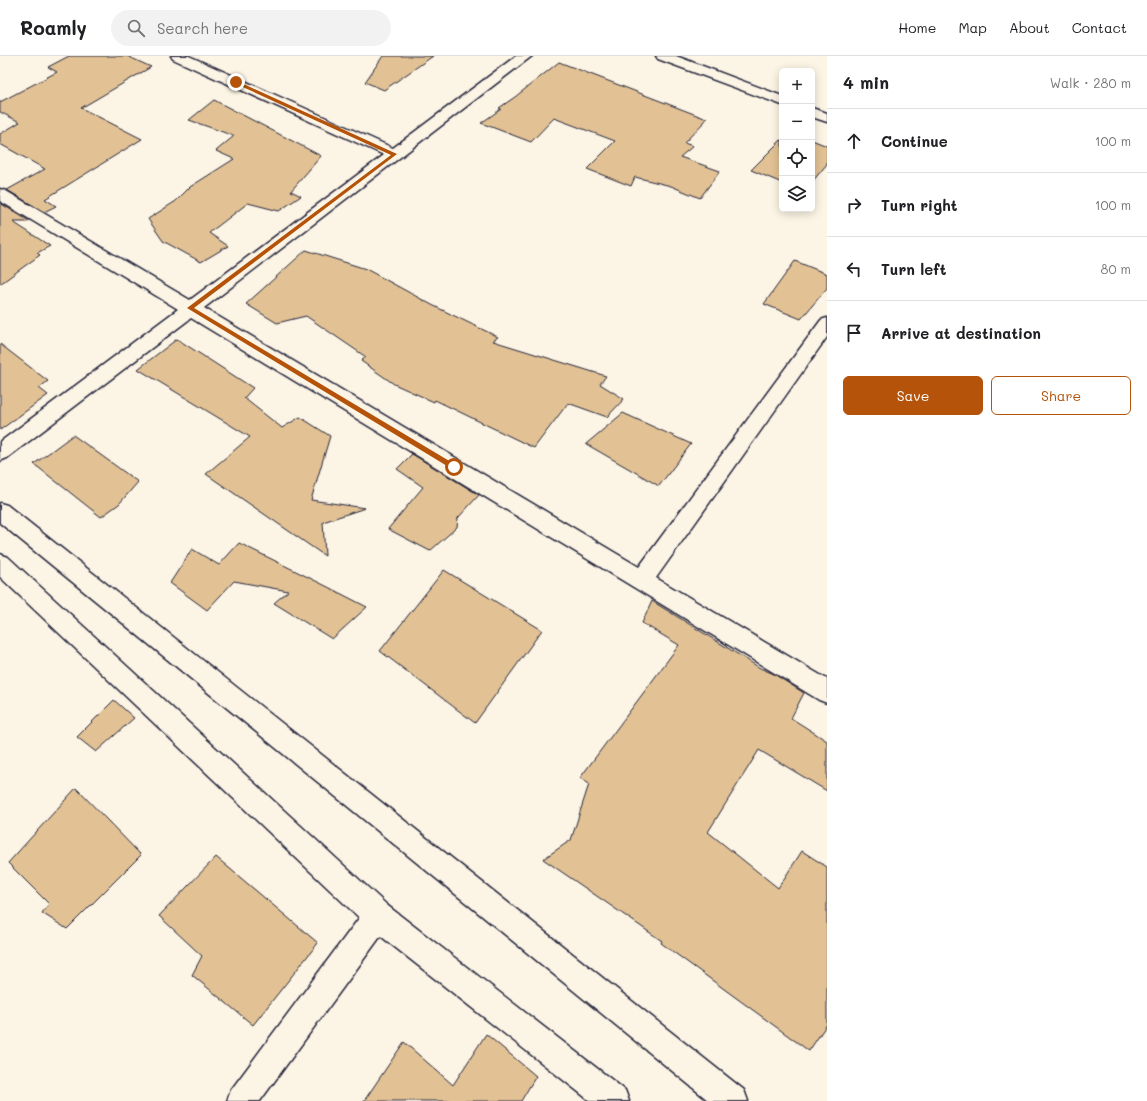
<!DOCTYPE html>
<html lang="en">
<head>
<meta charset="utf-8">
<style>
  :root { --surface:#fff; --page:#f2f2f2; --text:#202124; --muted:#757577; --line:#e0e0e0; --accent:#b45309 }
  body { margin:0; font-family:Mali,sans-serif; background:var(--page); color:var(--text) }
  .controls { position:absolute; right:12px; top:12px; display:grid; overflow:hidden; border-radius:6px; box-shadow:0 2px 10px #0003 }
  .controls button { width:36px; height:36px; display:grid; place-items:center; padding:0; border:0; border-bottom:1px solid var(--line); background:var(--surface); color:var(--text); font:20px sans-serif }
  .stop { position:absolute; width:12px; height:12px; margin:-9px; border:3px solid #b45309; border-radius:50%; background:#fff }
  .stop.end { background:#b45309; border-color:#fff; box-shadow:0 1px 4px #0008 }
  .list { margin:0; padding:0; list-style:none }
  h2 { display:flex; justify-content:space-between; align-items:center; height:52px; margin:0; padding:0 16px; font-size:17px }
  h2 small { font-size:13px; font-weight:400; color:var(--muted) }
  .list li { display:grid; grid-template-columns:26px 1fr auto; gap:12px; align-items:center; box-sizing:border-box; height:64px; padding:0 16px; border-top:1px solid var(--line) }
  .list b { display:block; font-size:15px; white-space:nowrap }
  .list em { font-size:13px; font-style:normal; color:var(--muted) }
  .actions { display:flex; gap:8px; padding:12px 16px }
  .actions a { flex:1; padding:9px 0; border:1px solid var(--accent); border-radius:6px; text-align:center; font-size:14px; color:var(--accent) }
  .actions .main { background:var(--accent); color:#fff }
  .icon { flex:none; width:22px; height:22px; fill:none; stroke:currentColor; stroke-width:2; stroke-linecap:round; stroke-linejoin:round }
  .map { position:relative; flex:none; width:827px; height:1045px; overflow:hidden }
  header { display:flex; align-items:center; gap:24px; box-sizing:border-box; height:56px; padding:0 20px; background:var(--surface); border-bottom:1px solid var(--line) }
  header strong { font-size:19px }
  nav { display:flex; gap:22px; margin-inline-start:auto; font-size:14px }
  .search { width:280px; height:36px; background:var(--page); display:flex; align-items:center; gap:10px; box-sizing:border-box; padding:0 14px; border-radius:22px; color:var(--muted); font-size:15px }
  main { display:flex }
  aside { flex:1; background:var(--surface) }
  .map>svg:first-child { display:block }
  .building { fill:#e2c294; stroke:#22223b }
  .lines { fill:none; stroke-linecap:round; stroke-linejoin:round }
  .street-casing { stroke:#22223b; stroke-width:3 }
  .secondary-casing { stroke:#22223b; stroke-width:3 }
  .street { fill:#fcf5e5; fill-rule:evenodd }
  .secondary { fill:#fcf5e5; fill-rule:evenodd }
  .route { fill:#b45309 }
</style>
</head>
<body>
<header>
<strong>Roamly</strong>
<div class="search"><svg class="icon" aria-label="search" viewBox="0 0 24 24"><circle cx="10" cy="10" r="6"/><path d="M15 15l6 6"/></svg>Search here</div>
<nav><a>Home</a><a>Map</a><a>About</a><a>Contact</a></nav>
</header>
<main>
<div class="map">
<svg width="827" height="1045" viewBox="0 0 827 1045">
  <rect width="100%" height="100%" fill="#fcf5e5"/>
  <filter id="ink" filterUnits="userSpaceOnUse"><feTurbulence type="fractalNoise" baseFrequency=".025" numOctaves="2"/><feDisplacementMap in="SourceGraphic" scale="8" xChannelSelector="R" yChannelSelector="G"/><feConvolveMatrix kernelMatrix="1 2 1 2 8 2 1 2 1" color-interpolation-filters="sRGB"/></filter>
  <g filter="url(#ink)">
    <path class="building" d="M69 0H127L151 11 81 52 142 83 45 143 56 150 44 156 7 134 45 113 0 88V78L20 66 0 56V46L57 16 48 11Z
      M383 0H433L384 34 365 26Z
      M559 6 707 63 684 87 693 90 680 101 720 115 700 142 671 130 635 121 631 130 587 113 615 85 554 62 531 86 481 67 501 53 499 52 515 41Z
      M214 44 321 100 291 135 301 140 279 155 248 147 209 177 228 190 201 206 163 185 148 163 176 145 190 131 234 103 216 95 234 80 189 64Z
      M782 83V127L751 114Z
      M812 84 827 90V108L812 126Z
      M0 147 29 165 27 166H13L50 190 37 197 40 199 0 228Z
      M306 194 366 213 432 249 498 281 493 285 606 320 600 328 624 343 607 361 568 347 534 392 435 344 434 346 394 328 361 305 366 301 306 260 277 267 246 248Z
      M795 205 827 218V232L801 263 764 248Z
      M177 283 253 332 244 342 282 372 300 361 330 380 311 444 365 452 323 466 325 500 206 418 250 381 138 313Z
      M0 288 48 325 39 332 48 339 0 374Z
      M623 357 691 388 659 430 586 388Z
      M73 379 138 426 119 448 101 461 34 408Z
      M412 398 479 439 458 462 457 471 430 495 388 473 423 431 397 413Z
      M239 487 328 531 367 551 332 583 274 547 288 535 234 525 207 554 170 527 192 493 219 509Z
      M444 514 542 574 475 667 380 595Z
      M652 545 760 612 774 618 804 637 791 662 827 685V735L759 694 708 776 778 832 802 795 827 811V968L809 995 661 887 662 885 543 803 571 784 589 728 580 722 679 589 642 567Z
      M114 644 134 662 96 696 77 681Z
      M76 732 141 799 67 873 42 857 49 848 8 807Z
      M216 801 318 887 253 969 192 919 202 900 159 860Z
      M486 978 536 1020 521 1045H364L404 986 453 1029Z"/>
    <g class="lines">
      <defs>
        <path id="street" d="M171 0H189L393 92 516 0H532L204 252 639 511 821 264 827 262V281L656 522 827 623V647L819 644 191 262 7 402 0 405V386L178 253 0 145V133L6 135 190 244 384 99 173 3Z
          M378 846 388 850 392 860 388 870 260 1045H227L231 1034 368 850Z"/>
        <path id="secondary" d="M656 0H676L782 40V49L658 3Z
          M812 52 827 57V66L812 61Z
          M0 447 7 449 744 1034 748 1045H709L0 467Z
          M0 498 8 501 388 850 625 1034 629 1045H590L368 870 0 521Z"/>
      </defs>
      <use href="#street" class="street-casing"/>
      <use href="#secondary" class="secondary-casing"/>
      <use href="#street" class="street"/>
      <use href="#secondary" class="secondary"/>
    </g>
  </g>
  <path class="route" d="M234 25H237L397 98 194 252 456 409V413H452L187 252 391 99 234 27Z"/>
</svg>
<div class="controls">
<button>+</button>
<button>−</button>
<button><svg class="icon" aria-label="locate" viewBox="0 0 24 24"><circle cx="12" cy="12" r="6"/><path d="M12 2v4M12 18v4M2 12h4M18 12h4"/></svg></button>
<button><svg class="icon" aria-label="layers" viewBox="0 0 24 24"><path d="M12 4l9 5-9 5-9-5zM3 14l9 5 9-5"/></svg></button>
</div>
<div class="stop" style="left:454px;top:411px"></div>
<div class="stop end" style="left:236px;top:26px"></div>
</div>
<aside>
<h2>4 min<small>Walk · 280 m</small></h2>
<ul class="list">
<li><svg class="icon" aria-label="ahead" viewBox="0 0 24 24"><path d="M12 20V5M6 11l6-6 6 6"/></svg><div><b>Continue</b></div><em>100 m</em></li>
<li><svg class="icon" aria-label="right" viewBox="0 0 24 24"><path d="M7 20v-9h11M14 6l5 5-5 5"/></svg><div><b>Turn right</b></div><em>100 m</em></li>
<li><svg class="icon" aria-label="left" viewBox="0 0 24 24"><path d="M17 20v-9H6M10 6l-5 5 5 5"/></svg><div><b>Turn left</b></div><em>80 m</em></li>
<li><svg class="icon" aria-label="arrive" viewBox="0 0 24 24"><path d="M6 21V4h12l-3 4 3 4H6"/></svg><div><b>Arrive at destination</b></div></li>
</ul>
<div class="actions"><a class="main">Save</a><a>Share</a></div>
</aside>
</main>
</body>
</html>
